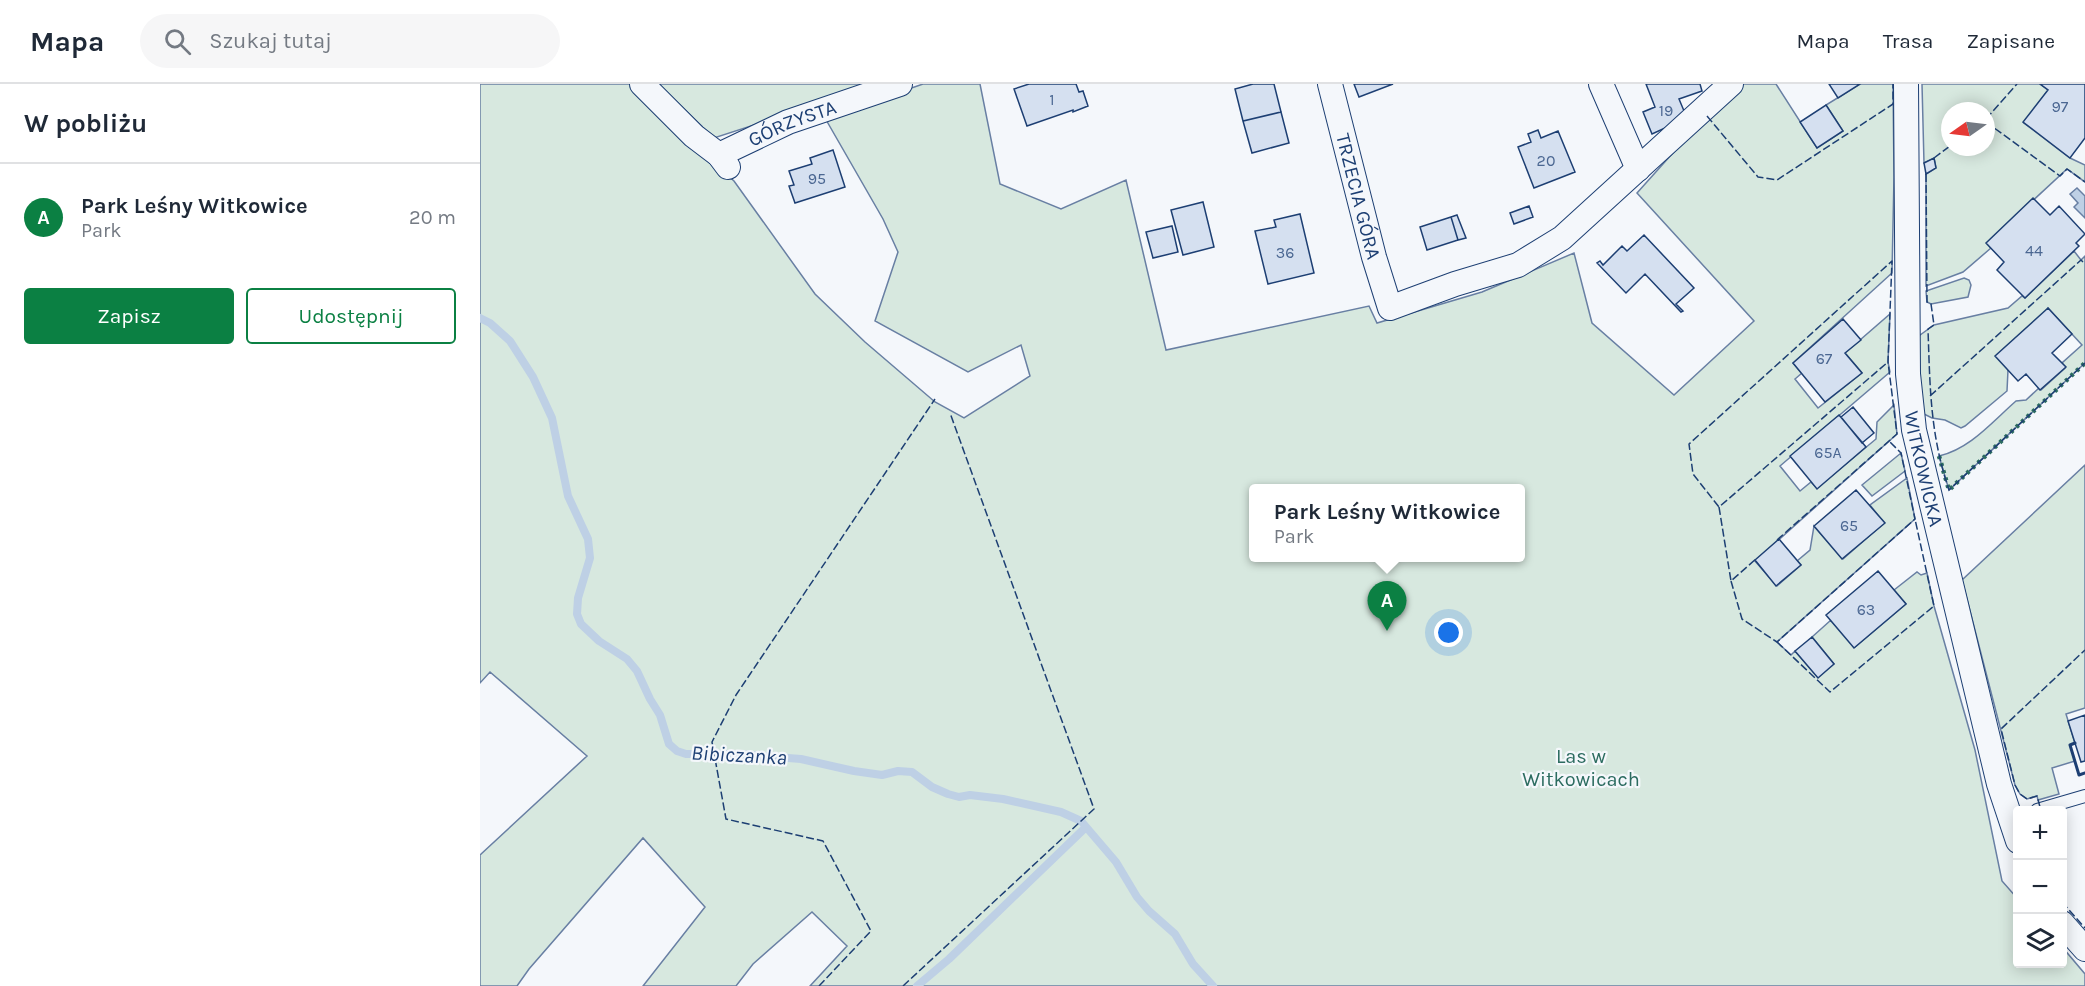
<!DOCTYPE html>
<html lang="pl">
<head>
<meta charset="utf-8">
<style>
  :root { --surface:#fff; --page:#f6f6f7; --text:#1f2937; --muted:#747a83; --line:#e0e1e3; --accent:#0b8043 }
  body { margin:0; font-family:Karla,sans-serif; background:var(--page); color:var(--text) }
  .controls { position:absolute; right:18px; bottom:18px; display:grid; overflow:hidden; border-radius:6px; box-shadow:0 3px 15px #0003 }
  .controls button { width:54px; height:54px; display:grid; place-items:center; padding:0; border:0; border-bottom:2px solid var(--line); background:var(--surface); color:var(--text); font:30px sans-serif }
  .compass { position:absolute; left:1461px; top:18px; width:54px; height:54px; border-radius:50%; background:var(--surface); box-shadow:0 3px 15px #0003; rotate:256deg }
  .you { position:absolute; left:969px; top:549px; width:21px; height:21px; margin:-15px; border:4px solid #fff; border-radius:50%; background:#1a73e8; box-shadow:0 0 0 9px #1a73e833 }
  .badge { display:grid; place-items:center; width:39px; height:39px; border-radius:50%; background:var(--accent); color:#fff; font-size:20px; font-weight:700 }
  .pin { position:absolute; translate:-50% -50px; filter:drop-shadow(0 2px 3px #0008) }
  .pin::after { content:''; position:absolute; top:32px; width:21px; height:18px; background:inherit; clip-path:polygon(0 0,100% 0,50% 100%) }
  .popup { position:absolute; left:769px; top:400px; width:276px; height:78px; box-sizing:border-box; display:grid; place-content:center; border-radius:6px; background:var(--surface); filter:drop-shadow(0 2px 4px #0005); font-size:20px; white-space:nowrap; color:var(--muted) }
  .popup b { font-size:22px; color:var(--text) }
  .popup::after { content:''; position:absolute; left:50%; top:100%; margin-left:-12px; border:12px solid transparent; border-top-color:var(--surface) }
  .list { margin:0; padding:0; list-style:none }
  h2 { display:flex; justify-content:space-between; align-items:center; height:78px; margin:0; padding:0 24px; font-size:26px }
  h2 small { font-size:20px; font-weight:400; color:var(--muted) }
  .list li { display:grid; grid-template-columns:39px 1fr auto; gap:18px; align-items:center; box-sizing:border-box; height:108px; padding:0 24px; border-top:2px solid var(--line) }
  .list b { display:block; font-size:22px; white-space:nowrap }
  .list p { margin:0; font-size:20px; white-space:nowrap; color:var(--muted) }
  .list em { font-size:20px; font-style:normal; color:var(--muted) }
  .actions { display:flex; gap:12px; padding:18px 24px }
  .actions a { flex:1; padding:14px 0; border:2px solid var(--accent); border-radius:6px; text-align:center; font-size:21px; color:var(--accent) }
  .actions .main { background:var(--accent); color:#fff }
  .icon { flex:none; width:33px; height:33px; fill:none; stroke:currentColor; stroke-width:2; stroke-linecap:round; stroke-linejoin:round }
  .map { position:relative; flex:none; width:1605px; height:902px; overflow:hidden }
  header { display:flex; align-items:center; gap:36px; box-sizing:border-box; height:84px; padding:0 30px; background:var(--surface); border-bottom:2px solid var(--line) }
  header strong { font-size:28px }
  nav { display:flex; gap:33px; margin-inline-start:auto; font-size:21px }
  .search { width:420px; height:54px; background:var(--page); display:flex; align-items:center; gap:15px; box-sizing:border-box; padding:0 21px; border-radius:33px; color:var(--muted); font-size:22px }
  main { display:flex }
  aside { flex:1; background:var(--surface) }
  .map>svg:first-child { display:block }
  .green { fill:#d7e8df; stroke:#687fa3; stroke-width:1.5; fill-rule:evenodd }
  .water { fill:#bed0e5; stroke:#687fa3; stroke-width:1.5 }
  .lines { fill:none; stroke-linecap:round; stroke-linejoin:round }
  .stream { stroke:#bed0e5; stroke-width:8 }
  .building { fill:#d5e0f0; stroke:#1d3f73; stroke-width:1.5 }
  .lane-casing { stroke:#1d3f73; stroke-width:14 }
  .street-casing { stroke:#1d3f73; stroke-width:26 }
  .lane { stroke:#f4f7fb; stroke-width:12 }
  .street { stroke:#f4f7fb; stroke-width:24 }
  .hedge { stroke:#2c6c60; stroke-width:4.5; stroke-dasharray:3 4.5; stroke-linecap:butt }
  .fence { stroke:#1d3f73; stroke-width:1.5; stroke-dasharray:8 3; stroke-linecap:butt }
  .wall { stroke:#1d3f73; stroke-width:3 }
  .labels { text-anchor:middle; stroke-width:4.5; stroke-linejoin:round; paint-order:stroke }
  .number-label { font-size:16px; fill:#4b6792 }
  .street-label { font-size:20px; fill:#1d3f73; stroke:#f4f7fb }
  .park-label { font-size:20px; fill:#2c6c60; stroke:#f4f7fb }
  .water-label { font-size:21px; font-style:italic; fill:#1d3f73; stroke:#f4f7fb }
</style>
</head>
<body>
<header>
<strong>Mapa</strong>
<div class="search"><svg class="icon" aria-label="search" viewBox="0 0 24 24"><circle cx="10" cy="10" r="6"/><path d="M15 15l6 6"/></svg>Szukaj tutaj</div>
<nav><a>Mapa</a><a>Trasa</a><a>Zapisane</a></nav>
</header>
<main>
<aside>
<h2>W pobliżu<small></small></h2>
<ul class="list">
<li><span class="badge">A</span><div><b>Park Leśny Witkowice</b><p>Park</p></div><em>20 m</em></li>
</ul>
<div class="actions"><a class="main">Zapisz</a><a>Udostępnij</a></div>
</aside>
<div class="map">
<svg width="1605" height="902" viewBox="0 0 1605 902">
  <rect width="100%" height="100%" fill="#f4f7fb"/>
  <path class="green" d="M0 0H153L220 67 254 97 335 210 385 258 455 318 484 334 550 292 541 261 488 288 395 237 418 168 403 135 345 34 443 0H500L520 100 581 125 646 96 686 266 889 222 897 239 1002 208 1094 169 1112 239 1194 311 1274 237 1157 109 1226 32 1262 0H1296L1337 64 1363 47 1346 21 1380 0H1413L1414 93 1412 189 1313 279 1322 289 1315 295 1338 324 1382 289 1365 269 1410 230 1408 278 1410 288 1300 382 1320 407 1331 398 1337 404 1396 355 1397 338 1414 321 1417 350 1275 477 1297 502 1321 481 1317 477 1330 466 1334 442 1363 475 1404 439 1390 421 1427 394 1435 435 1297 558 1311 571 1315 567 1338 593 1354 580 1332 553 1351 536 1375 563 1426 520 1414 506 1437 488 1441 491 1447 489 1454 522 1495 666 1522 797 1537 814 1538 880H1582L1583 864 1605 890V902H330L367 862 332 828 273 880 256 902H163L225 823 163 754 49 885 37 902H0V771L107 672 10 588 0 599ZM774 404H1040V474H774Z
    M178 0H400L234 54Z
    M1442 0H1560L1568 6 1544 39 1590 74 1605 81V98L1587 85 1507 159 1511 164 1483 188 1446 202V90L1456 84 1454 74 1444 79ZM1470 27H1506V63H1470Z
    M1594 167 1601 176 1605 172V279L1469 406 1459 372C1490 365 1512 338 1536 317L1546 316 1559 304 1561 306 1585 284 1582 279 1602 261 1568 224 1528 286 1527 307 1485 342 1481 344 1465 336 1452 334 1440 328 1436 254 1454 241 1528 224 1542 212 1545 214Z
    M1484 194 1489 196 1491 201 1488 213 1451 220 1447 218 1446 207Z
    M1421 369 1425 387 1392 412 1382 401Z
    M1605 381V624L1586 630 1595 659 1590 661 1595 677 1572 684 1579 710 1558 716 1557 712 1547 715 1540 710 1535 701 1482 496Z"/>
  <path class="water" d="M1597 104 1605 112V134L1594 123 1598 119 1590 110Z"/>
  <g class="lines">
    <path class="stream" d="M0 234 10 239 30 257 53 293 72 334 88 412 108 455 110 474 98 514 97 530 101 540 119 557 147 575 157 587 170 615 180 631 189 660 197 667 206 670H257L321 675 374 687 402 691 418 687 432 688 452 703 468 710 479 713 490 711 523 715 581 728 601 737 636 778 657 813 669 827 695 850 713 880 733 902
      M437 902 469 875 606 743"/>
  </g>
  <path class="building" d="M549 0H596L599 8 603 7 608 22 593 28V26L547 42 534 5Z
    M773 0H794L801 28 763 37 755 5Z
    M874 0H913L879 13Z
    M1166 0H1220L1222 7 1199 15 1207 34 1172 50 1163 28 1175 23Z
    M1349 0H1380L1358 14Z
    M1560 0H1605V54L1590 74 1543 38 1568 6Z
    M1346 21 1363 47 1337 64 1320 38Z
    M801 28 809 59 772 69 763 37Z
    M1058 46 1061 54 1078 47 1095 88 1054 104 1038 63 1051 58 1048 50Z
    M353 66 365 103 315 119 309 102 314 101 309 87 332 80 330 74Z
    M1454 74 1456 84 1446 90 1444 79Z
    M1553 114 1570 131 1579 122 1605 150 1596 159 1599 162 1545 214 1517 186 1524 178 1506 159Z
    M723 118 734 163 703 171 691 126Z
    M1049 122 1053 133 1034 140 1030 129Z
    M820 130 834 189 788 200 775 147 796 143 794 136Z
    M977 131 986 154 978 156 971 133Z
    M971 133 978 156 947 166 940 143Z
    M692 142 698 168 673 174 666 148Z
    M1164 151 1214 204 1196 220 1203 227 1201 228 1165 190 1146 209 1117 179 1120 177 1123 181 1142 162 1147 167Z
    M1568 224 1592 250 1572 269 1586 283 1560 306 1546 290 1538 297 1515 272Z
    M1363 235 1381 256 1365 269 1382 289 1345 318 1313 279Z
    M1373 323 1394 349 1382 359 1361 333Z
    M1359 331 1386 363 1337 405 1310 372Z
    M1376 406 1405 439 1362 475 1334 442Z
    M1299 455 1321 481 1296 502 1275 476Z
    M1398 487 1426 520 1374 564 1346 531Z
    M1332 553 1354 580 1338 594 1315 567Z
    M1605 631V677L1601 678 1588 637Z"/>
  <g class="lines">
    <defs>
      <path id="lane" d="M1557 726 1605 712"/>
      <g id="street">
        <path d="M162 0 214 52 239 71 248 83"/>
        <path id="s1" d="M850 0 894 173 910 224 975 200 1038 181 1082 154 1251 0"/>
        <path d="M1121 0 1158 85"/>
        <path id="s2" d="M1426 0 1428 290 1434 346 1519 700 1538 757"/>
        <path id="s3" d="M239 71 308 38 420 0"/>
        <path d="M1582 839 1605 865"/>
      </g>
    </defs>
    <use href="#lane" class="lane-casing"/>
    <use href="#street" class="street-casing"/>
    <use href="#lane" class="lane"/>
    <use href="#street" class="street"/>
    <path class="hedge" d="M1459 372 1469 406 1605 279"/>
    <path class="fence" d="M1227 32 1278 93 1297 96 1413 20V0
      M1506 35 1537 0
      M1506 38 1580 92 1587 85 1605 98
      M1454 74 1470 62
      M1446 90 1447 218 1451 220 1454 241 1448 245C1450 303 1450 350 1469 406L1605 279
      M1450 312 1601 176 1605 180
      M1239 423 1251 497 1277 474
      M1297 456 1417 350 1408 278 1412 177 1209 360 1213 390 1239 423 1408 278
      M1251 497 1262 535 1297 558 1435 435 1421 369 1409 357
      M1297 558 1350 608 1454 522 1435 435
      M1560 723 1557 712 1547 715 1540 710 1535 701 1521 645 1605 566
      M1582 818 1605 844
      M339 902 391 847 343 757 246 735 232 658 256 611 455 315
      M423 902 614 725 470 329"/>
    <path class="wall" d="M1595 659 1590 661 1599 691 1605 689"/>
  </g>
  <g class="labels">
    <g class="number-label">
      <text x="572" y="21">1</text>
      <text x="1580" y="28">97</text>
      <text x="1186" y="32">19</text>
      <text x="1066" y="82">20</text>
      <text x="337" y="100">95</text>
      <text x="1554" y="172">44</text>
      <text x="805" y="174">36</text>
      <text x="1344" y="280">67</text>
      <text x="1348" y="374">65A</text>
      <text x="1369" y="447">65</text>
      <text x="1386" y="531">63</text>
    </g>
    <g class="street-label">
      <text dy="7" stroke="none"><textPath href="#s3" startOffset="80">GÓRZYSTA</textPath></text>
      <text dy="7" stroke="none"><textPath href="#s1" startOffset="116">TRZECIA GÓRA</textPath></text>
      <text dy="7" stroke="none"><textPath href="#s2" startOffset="386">WITKOWICKA</textPath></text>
    </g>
    <g class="park-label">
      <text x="1101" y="679">Las w<tspan x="1101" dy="23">Witkowicach</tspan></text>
    </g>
    <g class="water-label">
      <text transform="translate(259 671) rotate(3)" y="7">Bibiczanka</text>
    </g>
  </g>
</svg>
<div class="controls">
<button>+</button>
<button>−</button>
<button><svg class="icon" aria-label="layers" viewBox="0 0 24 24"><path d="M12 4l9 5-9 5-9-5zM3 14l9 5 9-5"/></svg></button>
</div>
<svg class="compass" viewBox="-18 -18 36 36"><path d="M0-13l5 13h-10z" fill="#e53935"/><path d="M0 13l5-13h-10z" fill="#747a83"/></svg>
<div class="you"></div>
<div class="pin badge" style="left:907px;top:547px">A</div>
<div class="popup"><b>Park Leśny Witkowice</b>Park</div>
</div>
</main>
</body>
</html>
